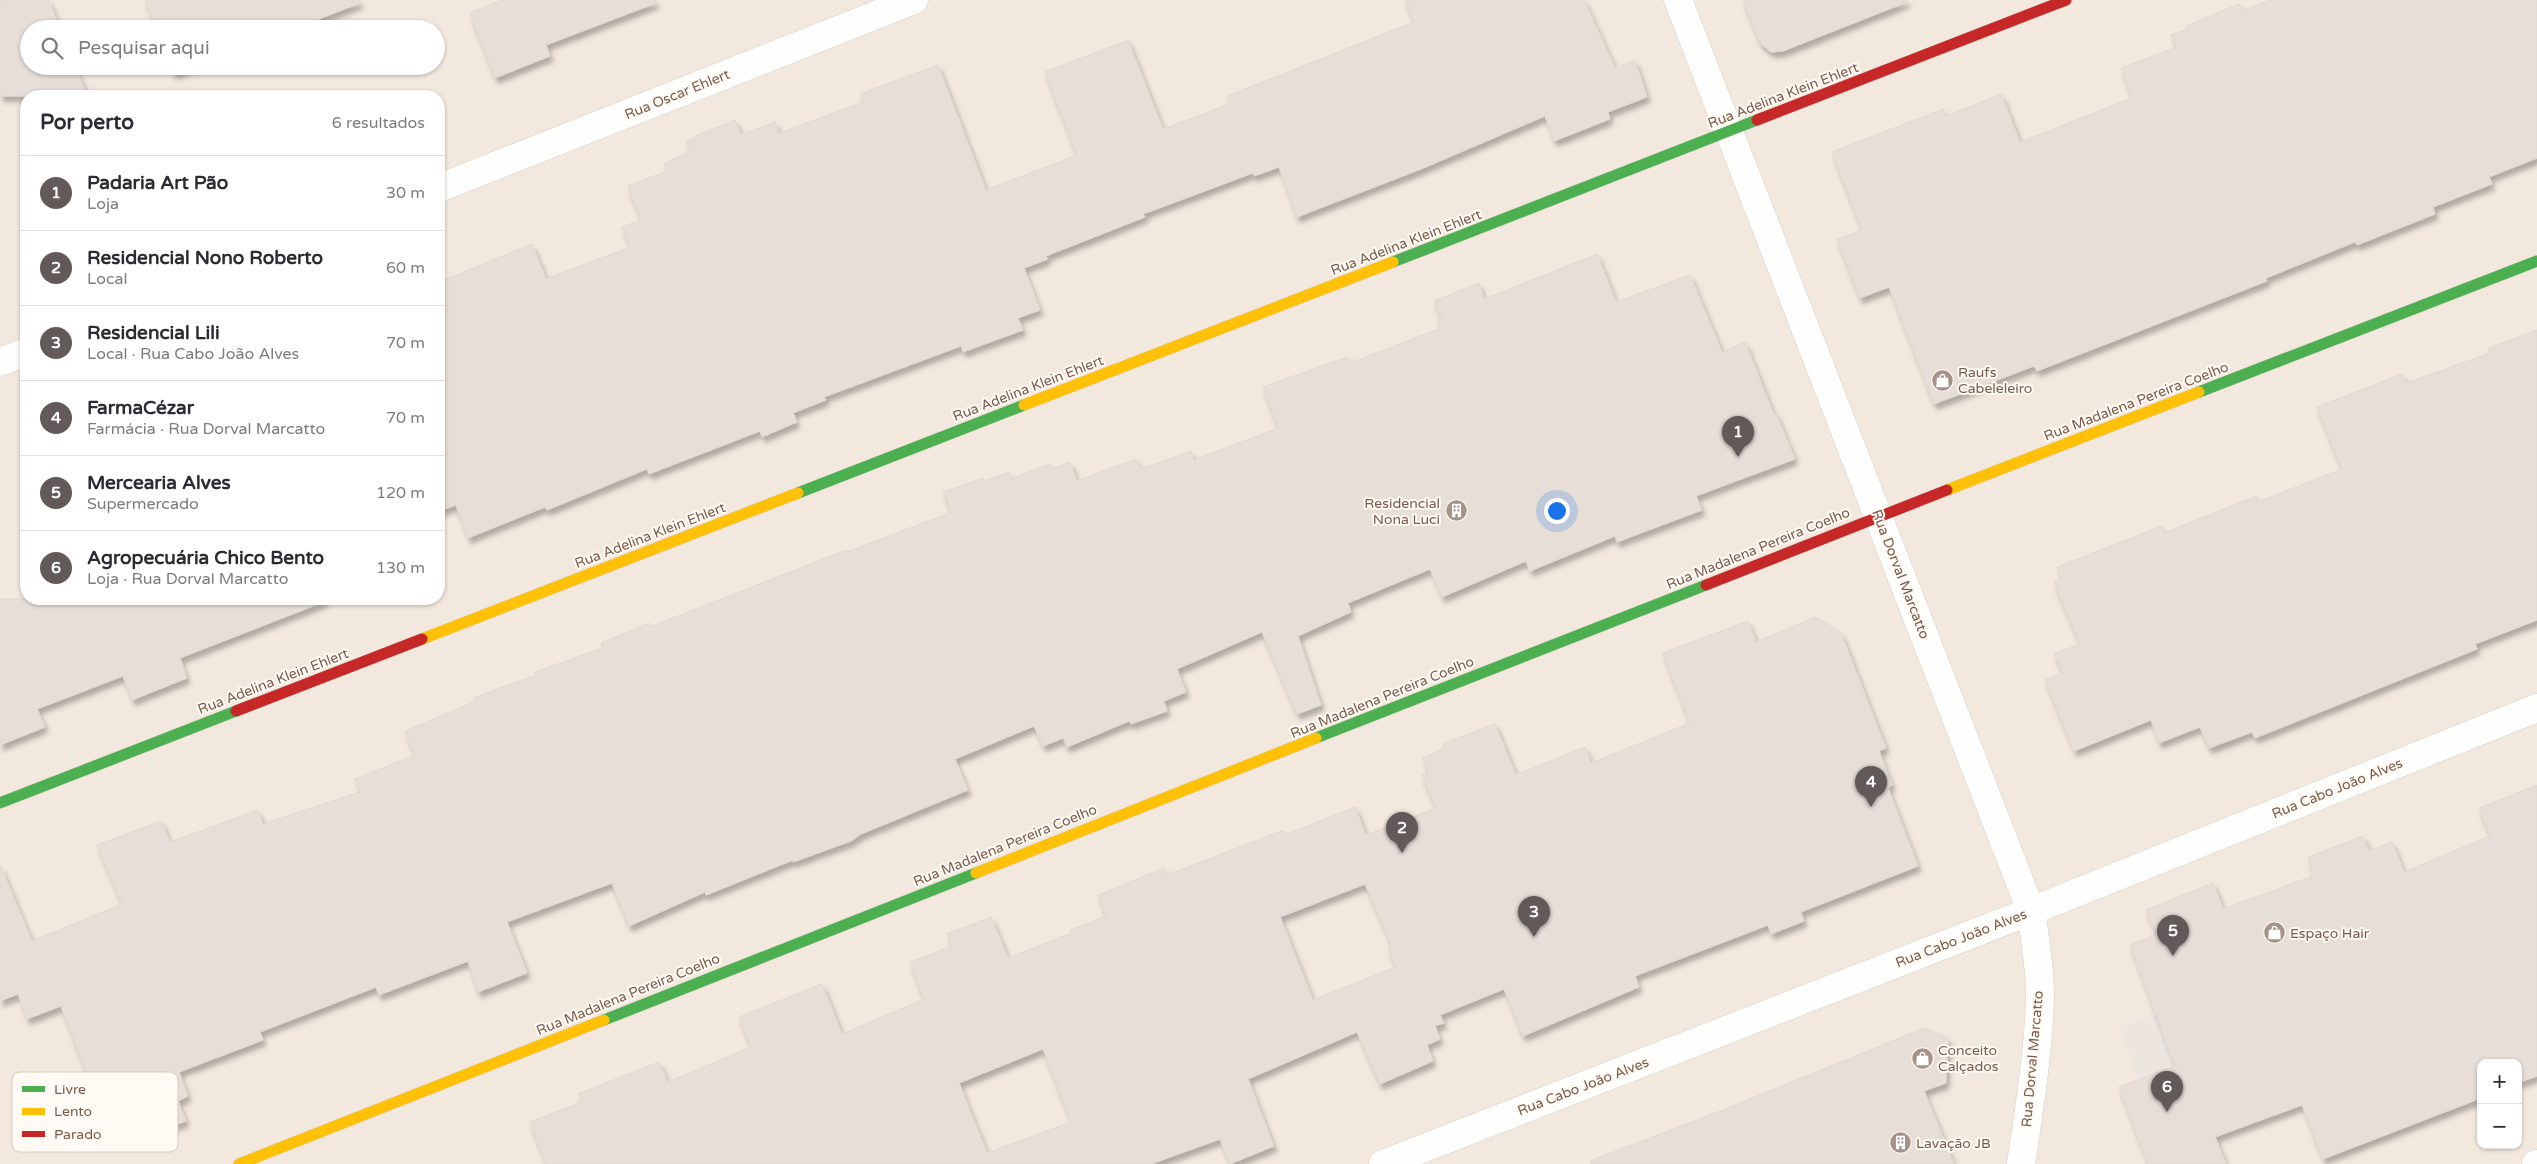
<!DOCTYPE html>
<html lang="pt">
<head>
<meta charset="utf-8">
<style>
  :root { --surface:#fff; --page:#f7f7f7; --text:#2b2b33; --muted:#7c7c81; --line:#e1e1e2; --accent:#625958 }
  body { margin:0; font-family:"Varela Round",sans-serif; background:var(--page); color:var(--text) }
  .controls { position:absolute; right:15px; bottom:15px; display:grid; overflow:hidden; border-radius:10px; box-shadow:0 1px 4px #0004 }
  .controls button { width:45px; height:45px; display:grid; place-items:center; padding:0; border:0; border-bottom:1px solid var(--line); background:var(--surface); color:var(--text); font:25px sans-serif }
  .you { position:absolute; left:1556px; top:510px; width:18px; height:18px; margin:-12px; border:4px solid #fff; border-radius:50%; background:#1a73e8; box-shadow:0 0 0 8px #1a73e833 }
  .badge { display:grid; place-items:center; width:32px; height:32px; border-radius:50%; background:var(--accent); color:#fff; font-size:16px; font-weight:700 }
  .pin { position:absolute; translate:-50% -41px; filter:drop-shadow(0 1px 2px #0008) }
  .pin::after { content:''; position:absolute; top:26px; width:18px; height:15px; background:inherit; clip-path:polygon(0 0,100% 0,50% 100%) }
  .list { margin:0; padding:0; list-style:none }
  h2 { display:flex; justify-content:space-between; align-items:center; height:65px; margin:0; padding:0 20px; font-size:21px }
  h2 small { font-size:16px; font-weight:400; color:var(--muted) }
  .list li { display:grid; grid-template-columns:32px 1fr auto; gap:15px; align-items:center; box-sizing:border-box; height:75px; padding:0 20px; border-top:1px solid var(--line) }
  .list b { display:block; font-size:19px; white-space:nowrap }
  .list p { margin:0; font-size:16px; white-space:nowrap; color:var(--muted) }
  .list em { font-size:16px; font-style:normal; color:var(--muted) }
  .icon { flex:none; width:28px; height:28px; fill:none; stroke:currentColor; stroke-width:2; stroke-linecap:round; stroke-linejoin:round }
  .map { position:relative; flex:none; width:2537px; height:1164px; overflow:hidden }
  .search { position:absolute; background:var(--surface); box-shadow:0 1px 4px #0004; left:20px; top:20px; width:425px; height:55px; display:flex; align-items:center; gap:12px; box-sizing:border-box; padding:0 18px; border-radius:28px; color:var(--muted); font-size:19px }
  .panel { position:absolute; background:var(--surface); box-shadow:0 1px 4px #0004; left:20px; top:90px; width:425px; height:515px; border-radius:20px }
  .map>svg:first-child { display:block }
  .residential { fill:#f2e8de; fill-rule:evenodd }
  .industrial { fill:#ede5e0 }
  .building { fill:#e6ded7; stroke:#e2d8d2; fill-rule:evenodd; filter:url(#shadow) }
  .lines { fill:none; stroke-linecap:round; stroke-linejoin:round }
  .street-casing { stroke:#d7d1cb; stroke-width:29 }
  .fast-casing { stroke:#d9d2cb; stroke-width:12 }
  .slow-casing { stroke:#d9d2cb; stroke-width:12 }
  .jam-casing { stroke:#d9d2cb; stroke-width:12 }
  .street { stroke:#fefefd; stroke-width:28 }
  .fast { stroke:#4caf50; stroke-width:11 }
  .slow { stroke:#ffc107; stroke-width:11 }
  .jam { stroke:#c62828; stroke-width:11 }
  .labels { text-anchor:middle; stroke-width:4; stroke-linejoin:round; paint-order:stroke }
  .street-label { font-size:14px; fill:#7a5c4d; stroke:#fffaf3 }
  .poi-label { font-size:14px; fill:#7a5c4d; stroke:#fffaf3; text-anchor:start }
  .key { fill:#fffaf3; stroke:#d7cbc1; stroke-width:1 }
  .key-label { font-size:14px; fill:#7a5c4d }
</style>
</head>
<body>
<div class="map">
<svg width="2537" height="1164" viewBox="0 0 2537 1164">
  <defs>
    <filter id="shadow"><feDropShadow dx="3" dy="5.5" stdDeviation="2.5" flood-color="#0004"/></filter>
  </defs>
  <rect width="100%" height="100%" fill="#f9f5f0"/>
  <path class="residential" d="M0 0H2537V1164H0ZM29 29H436V66H29ZM26 96H439V599H26ZM2481 1063H2518V1145H2481Z"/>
  <path class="industrial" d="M2156 1015 2258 1035 2138 1080 2120 1027Z"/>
  <path class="building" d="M0 0H49L60 29H29V66H75L87 96H0Z
    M145 0H360V3L293 29H157Z
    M502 0H655L656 3 546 45 550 56 495 78 470 13Z
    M1405 0H1584L1615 68 1635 60 1647 97 1608 112 1610 119 1554 141 1545 116 1421 169 1297 217 1279 167 1254 176 1253 173 1143 214 1145 217 1046 256 1048 259 1024 268 1040 310 1018 318 1023 330 963 352 961 346 824 397 826 400 793 413 797 422 762 437 760 431 649 474 647 469 547 510 545 507 468 538 456 505 439 511V282L532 244 546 279 630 247 622 227 641 220 628 186 667 171 664 163 690 152 686 141 696 138 695 136 735 120 741 135 775 122 779 133 864 102 860 94 938 65 986 190 1077 155 1045 72 1128 40 1163 129 1229 104 1227 96 1414 22Z
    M1743 0H1907V2L1783 51 1771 52 1760 43Z
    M2270 0H2537V158L2489 177 2492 184 2433 207 2435 214 2357 245 2355 242 2266 278 2267 281 2037 371 2034 366 1934 404 1889 287 1860 298 1837 239 1862 230 1832 152 1943 109 1946 116 2001 94 2020 142 2132 98 2121 68 2177 47 2171 35 2185 30 2186 26 2239 4 2242 11Z
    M171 66H193L174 74Z
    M1597 254 1616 302 1690 275 1722 352 1745 342 1774 415 1776 414 1795 459 1696 496 1702 510 1617 542 1615 536 1530 571 1526 561 1442 597 1430 569 1348 603 1351 612 1298 636 1321 705 1297 714 1262 632 1177 669 1186 692 1164 701 1167 711 1131 724 1129 721 1067 747 1063 738 1043 746 1034 726 955 759 968 790 861 834 851 841 793 862V860L706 895 705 892 629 926 612 883 507 922 527 973 478 992 468 961 379 995 376 987 260 1032 263 1040 179 1072 188 1096 178 1101 186 1121 155 1132 149 1114 108 1130 61 1006 27 1019 18 994 0 1001V865L32 941 122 904 97 845 161 821 170 842 258 810 263 824 360 792 355 779 415 755 405 731 474 702 473 698 536 675 535 672 603 648 601 643 649 623 650 627 846 550 847 552 949 513 948 510 951 509 943 492 983 478 985 481 1009 472 1011 479 1050 464 1052 469 1070 462 1077 481 1136 459 1141 469 1191 451 1194 460 1278 428 1263 387 1347 357 1350 363 1441 328 1437 319 1442 318 1434 301 1479 283 1484 299Z
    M2537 330V620L2475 644 2477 649 2255 738 2252 732 2209 748 2200 727 2159 743 2151 720 2074 751 2045 680 2063 673 2054 654 2080 644 2054 582 2061 579 2057 567 2162 526 2164 533 2256 496 2258 502 2342 469 2317 407 2402 374 2406 383 2490 353 2489 348Z
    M0 599H325L326 601 180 658 187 678 132 700 123 676 37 709 45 727 0 745Z
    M1815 617 1841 633 1886 748 1879 751 1892 785 1888 788 1918 866 1801 912 1804 921 1771 934 1768 925 1635 976 1639 987 1523 1036 1504 989 1440 1015 1444 1023 1435 1026 1440 1039 1427 1045 1433 1061 1380 1084 1357 1032 1248 1079 1274 1146 1230 1164 1220 1139 1151 1164H546L530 1122 581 1102 578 1094 659 1062 668 1082 751 1047 739 1017 822 984 842 1034 924 999 910 962 952 946 947 934 991 917 1008 958 1071 933 1070 930 1106 916 1098 895 1164 868 1167 875 1284 830 1285 835 1355 807 1366 835 1436 808 1422 775 1428 773 1423 758 1444 749 1442 744 1495 724 1516 775 1585 747 1591 763 1690 723 1663 653 1748 621 1756 642ZM1365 884 1392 946 1388 948 1396 967 1313 1000 1280 917ZM1043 1049 1071 1122 987 1153 959 1083Z
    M2537 785V1076L2518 1083V1063H2481V1098L2323 1159 2302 1105 2215 1137 2226 1164H2148L2119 1087 2175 1066 2130 945 2156 934 2146 910 2213 883 2223 909 2313 876 2308 857 2363 836 2369 851 2392 842 2404 872 2490 836 2479 808Z
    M1924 1028 1948 1038 1946 1083 1924 1091 1954 1164H1591L1590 1161 1728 1108Z"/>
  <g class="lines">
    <defs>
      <path id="street" d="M1678 0 2031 911C2035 939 2040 967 2040 995 2039 1049 2029 1111 2021 1164
        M439 188 914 0
        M0 362 26 352
        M1383 1164 2031 911 2537 708
        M2536 1164H2537"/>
      <path id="fast" d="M1393 262 1757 120
        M2199 392 2537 261
        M798 493 1024 405
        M1316 738 1706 585
        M0 803 236 711
        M604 1020 976 873"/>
      <path id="slow" d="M1024 405 1393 262
        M1947 490 2199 392
        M422 639 798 493
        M976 873 1316 738
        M239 1164 604 1020"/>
      <path id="jam" d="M1757 120 2066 0
        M1706 585 1947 490
        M236 711 422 639"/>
    </defs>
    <use href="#street" class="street-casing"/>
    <use href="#fast" class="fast-casing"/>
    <use href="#slow" class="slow-casing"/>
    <use href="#jam" class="jam-casing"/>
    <use href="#street" class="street"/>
    <use href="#fast" class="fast"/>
    <use href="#slow" class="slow"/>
    <use href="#jam" class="jam"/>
  </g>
  <defs>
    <symbol id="shop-disc" viewBox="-11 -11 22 22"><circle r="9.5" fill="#a69286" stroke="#fffaf3"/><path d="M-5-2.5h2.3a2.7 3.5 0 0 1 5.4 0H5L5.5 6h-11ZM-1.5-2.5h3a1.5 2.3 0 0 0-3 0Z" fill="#fff"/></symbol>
    <symbol id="building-disc" viewBox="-11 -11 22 22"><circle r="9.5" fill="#a69286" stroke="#fffaf3"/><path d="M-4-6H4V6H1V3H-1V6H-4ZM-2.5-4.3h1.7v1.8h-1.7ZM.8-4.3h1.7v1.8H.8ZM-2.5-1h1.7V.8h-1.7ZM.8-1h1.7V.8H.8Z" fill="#fff"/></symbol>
  </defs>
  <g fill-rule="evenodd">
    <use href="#shop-disc" x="1930" y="368" width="25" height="25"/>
    <use href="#building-disc" x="1444" y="498" width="25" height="25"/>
    <use href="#shop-disc" x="2262" y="920" width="25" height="25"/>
    <use href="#shop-disc" x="1910" y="1046" width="25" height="25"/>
    <use href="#building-disc" x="1888" y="1130" width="25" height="25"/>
  </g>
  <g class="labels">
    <g class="street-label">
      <text transform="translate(677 94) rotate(-22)" y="5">Rua Oscar Ehlert</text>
      <text transform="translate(1783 95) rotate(-21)" y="5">Rua Adelina Klein Ehlert</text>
      <text transform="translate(1406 242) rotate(-21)" y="5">Rua Adelina Klein Ehlert</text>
      <text transform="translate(1028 388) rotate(-21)" y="5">Rua Adelina Klein Ehlert</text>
      <text transform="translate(2136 401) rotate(-21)" y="5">Rua Madalena Pereira Coelho</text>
      <text transform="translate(650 535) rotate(-21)" y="5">Rua Adelina Klein Ehlert</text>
      <text transform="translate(1758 548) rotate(-22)" y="5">Rua Madalena Pereira Coelho</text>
      <text transform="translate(1901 574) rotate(69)" y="5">Rua Dorval Marcatto</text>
      <text transform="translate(273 681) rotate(-21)" y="5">Rua Adelina Klein Ehlert</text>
      <text transform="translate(1382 697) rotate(-22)" y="5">Rua Madalena Pereira Coelho</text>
      <text transform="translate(2337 788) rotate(-22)" y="5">Rua Cabo João Alves</text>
      <text transform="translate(1005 845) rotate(-22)" y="5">Rua Madalena Pereira Coelho</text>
      <text transform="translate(1961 938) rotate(-21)" y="5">Rua Cabo João Alves</text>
      <text transform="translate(628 994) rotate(-22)" y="5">Rua Madalena Pereira Coelho</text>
      <text transform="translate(2032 1059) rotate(-85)" y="5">Rua Dorval Marcatto</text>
      <text transform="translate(1583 1086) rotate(-21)" y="5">Rua Cabo João Alves</text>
    </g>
    <g class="poi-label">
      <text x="1958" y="377">Raufs<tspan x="1958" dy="16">Cabeleleiro</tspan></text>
      <text x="1440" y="508" text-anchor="end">Residencial<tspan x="1440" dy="16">Nona Luci</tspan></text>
      <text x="2290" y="938">Espaço Hair</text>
      <text x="1938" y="1055">Conceito<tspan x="1938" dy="16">Calçados</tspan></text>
      <text x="1916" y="1148">Lavação JB</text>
    </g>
  </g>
  <rect x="12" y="1072" width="166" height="80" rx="8" class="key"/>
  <rect x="22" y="1086" width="23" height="6" fill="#4caf50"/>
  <rect x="22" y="1108" width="23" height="7" fill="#ffc107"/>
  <rect x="22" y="1131" width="23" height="6" fill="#c62828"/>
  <g class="key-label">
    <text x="54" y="1094">Livre</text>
    <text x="54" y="1116">Lento</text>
    <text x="54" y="1139">Parado</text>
  </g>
</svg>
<div class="controls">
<button>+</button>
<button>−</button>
</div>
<div class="you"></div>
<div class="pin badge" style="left:1738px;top:457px">1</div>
<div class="pin badge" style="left:1402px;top:853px">2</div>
<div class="pin badge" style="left:1534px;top:937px">3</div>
<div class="pin badge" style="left:1871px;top:807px">4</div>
<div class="pin badge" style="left:2173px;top:956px">5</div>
<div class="pin badge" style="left:2167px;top:1112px">6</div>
<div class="search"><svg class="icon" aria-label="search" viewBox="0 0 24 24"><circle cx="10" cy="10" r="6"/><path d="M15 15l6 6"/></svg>Pesquisar aqui</div>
<section class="panel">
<h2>Por perto<small>6 resultados</small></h2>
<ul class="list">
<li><span class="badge">1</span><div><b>Padaria Art Pão</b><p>Loja</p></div><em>30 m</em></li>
<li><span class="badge">2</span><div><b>Residencial Nono Roberto</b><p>Local</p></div><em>60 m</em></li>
<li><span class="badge">3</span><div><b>Residencial Lili</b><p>Local · Rua Cabo João Alves</p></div><em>70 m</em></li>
<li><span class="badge">4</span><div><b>FarmaCézar</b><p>Farmácia · Rua Dorval Marcatto</p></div><em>70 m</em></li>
<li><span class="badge">5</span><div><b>Mercearia Alves</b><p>Supermercado</p></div><em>120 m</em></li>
<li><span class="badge">6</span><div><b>Agropecuária Chico Bento</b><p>Loja · Rua Dorval Marcatto</p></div><em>130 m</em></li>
</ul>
</section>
</div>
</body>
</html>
